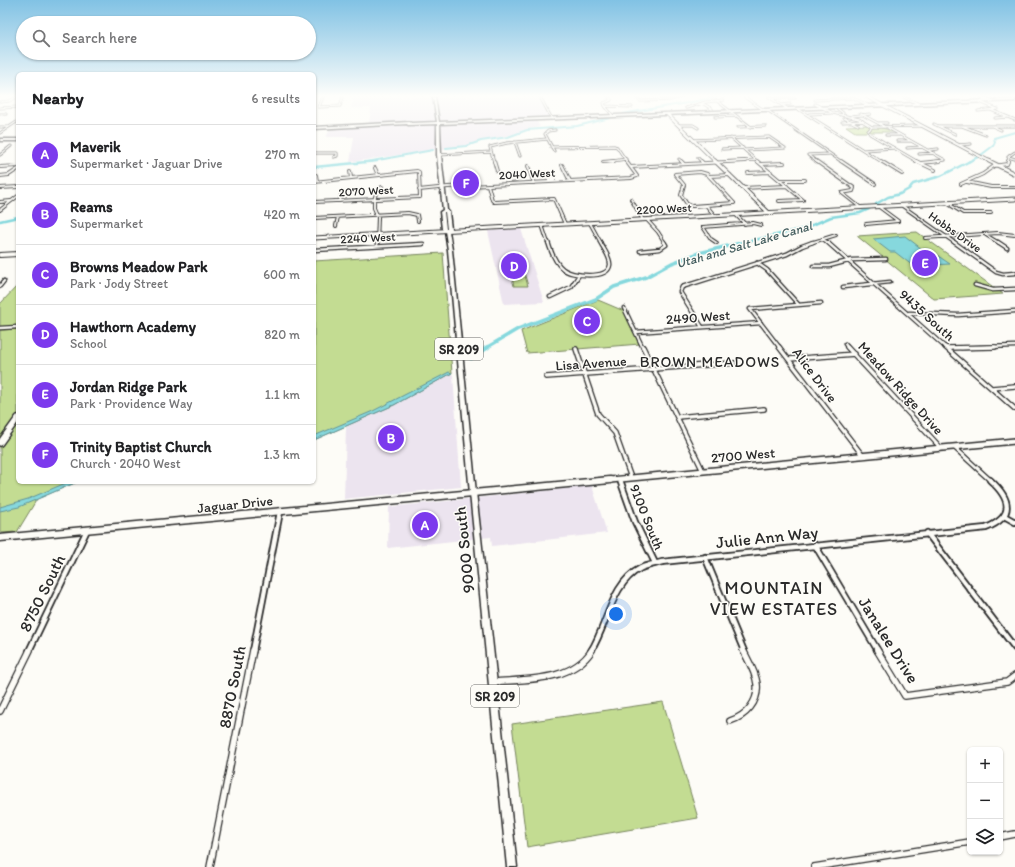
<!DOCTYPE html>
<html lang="en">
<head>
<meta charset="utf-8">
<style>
  :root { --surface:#fff; --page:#f2f2f2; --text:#202124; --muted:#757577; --line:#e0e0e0; --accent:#7c3aed }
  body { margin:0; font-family:Itim,sans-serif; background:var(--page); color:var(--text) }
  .controls { position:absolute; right:12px; bottom:12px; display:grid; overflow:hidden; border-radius:6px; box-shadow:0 1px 3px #0004 }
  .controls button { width:36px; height:36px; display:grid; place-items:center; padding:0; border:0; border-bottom:1px solid var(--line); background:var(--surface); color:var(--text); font:20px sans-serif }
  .you { position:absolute; left:616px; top:614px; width:14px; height:14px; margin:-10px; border:3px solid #fff; border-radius:50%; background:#1a73e8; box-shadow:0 0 0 6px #1a73e833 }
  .badge { display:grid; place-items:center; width:26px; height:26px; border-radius:50%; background:var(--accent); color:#fff; font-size:13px; font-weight:700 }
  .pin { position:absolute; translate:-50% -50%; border:2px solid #fff; box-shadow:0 1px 4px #0006 }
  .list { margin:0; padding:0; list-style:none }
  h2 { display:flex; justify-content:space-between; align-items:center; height:52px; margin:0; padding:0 16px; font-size:17px }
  h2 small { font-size:13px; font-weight:400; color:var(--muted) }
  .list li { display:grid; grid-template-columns:26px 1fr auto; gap:12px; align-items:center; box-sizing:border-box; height:60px; padding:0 16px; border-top:1px solid var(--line) }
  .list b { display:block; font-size:15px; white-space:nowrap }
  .list p { margin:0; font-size:13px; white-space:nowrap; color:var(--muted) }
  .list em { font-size:13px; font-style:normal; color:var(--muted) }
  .icon { flex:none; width:22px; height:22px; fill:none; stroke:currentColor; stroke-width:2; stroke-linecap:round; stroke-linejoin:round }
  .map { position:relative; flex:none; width:1015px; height:867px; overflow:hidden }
  .search { position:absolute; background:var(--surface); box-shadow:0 1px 3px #0004; left:16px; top:16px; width:300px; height:44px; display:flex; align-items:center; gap:10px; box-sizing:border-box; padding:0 14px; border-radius:22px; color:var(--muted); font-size:15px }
  .panel { position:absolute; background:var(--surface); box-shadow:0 1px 3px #0004; left:16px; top:72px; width:300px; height:412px; border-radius:6px }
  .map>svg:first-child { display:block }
  .built { fill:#ece4ef }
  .green { fill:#c3dc92; stroke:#77845e }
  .water { fill:#86d8dd; stroke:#629396 }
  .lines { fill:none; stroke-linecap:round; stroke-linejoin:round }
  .canal-far3 { stroke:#86d8dd; stroke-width:2 }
  .canal-far2 { stroke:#86d8dd; stroke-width:2.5 }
  .canal-far1 { stroke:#86d8dd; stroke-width:3.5 }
  .canal { stroke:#86d8dd; stroke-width:4.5 }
  .street-far5-casing { stroke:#2b2b2b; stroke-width:3 }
  .street-far4-casing { stroke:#2b2b2b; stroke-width:4 }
  .street-far3-casing { stroke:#2b2b2b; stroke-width:5 }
  .street-far2-casing { stroke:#2b2b2b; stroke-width:6 }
  .street-far1-casing { stroke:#2b2b2b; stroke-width:8 }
  .street-casing { stroke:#2b2b2b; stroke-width:8 }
  .secondary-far4-casing { stroke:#2b2b2b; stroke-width:4 }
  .secondary-far3-casing { stroke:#2b2b2b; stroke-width:5 }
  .secondary-far2-casing { stroke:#2b2b2b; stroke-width:6 }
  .secondary-far1-casing { stroke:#2b2b2b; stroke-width:8 }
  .secondary-casing { stroke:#2b2b2b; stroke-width:9 }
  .primary-casing { stroke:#2b2b2b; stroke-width:3 }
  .street-far5 { stroke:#fdfcf7; stroke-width:1.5 }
  .street-far4 { stroke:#fdfcf7; stroke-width:2 }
  .street-far3 { stroke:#fdfcf7; stroke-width:2.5 }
  .street-far2 { stroke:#fdfcf7; stroke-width:3.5 }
  .street-far1 { stroke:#fdfcf7; stroke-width:4.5 }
  .street { stroke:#fdfcf7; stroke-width:5.5 }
  .secondary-far4 { stroke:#fdfcf7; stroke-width:2.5 }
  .secondary-far3 { stroke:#fdfcf7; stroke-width:3 }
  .secondary-far2 { stroke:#fdfcf7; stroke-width:4 }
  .secondary-far1 { stroke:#fdfcf7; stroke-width:5 }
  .secondary { stroke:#fdfcf7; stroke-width:6 }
  .primary { fill:#fdfcf7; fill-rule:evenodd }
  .labels { text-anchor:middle; stroke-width:3; stroke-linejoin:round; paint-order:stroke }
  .far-street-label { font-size:12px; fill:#2b2b2b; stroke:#fdfcf7 }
  .far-water-label { font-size:13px; font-style:italic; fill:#465f60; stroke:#fdfcf7 }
  .shield { fill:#fdfcf7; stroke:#6a6a68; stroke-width:1 }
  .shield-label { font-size:13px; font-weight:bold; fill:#2b2b2b }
  .street-label { font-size:14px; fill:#2b2b2b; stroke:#fdfcf7 }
  .neighbourhood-label { font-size:15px; letter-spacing:1px; fill:#2b2b2b; stroke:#fdfcf7 }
  .near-street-label { font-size:17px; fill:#2b2b2b; stroke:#fdfcf7 }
  .near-neighbourhood-label { font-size:18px; letter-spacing:1px; fill:#2b2b2b; stroke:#fdfcf7 }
</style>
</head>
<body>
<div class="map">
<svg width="1015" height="867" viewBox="0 0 1015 867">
  <rect width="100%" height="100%" fill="#fdfcf7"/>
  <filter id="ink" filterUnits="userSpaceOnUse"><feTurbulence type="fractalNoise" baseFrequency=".025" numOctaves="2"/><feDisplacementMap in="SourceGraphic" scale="8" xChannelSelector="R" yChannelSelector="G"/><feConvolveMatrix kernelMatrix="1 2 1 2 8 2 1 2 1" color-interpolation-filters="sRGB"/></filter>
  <g filter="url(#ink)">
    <path class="built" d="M354 97H540L552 119 536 120 540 127 524 130 511 135 481 141 469 145 350 162 354 137H326L332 126 369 124 371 108H351Z
      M521 229 544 302 504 304 488 231Z
      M449 373 453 375 461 487 344 499 346 427Z
      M592 486 607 533 492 546 491 537 388 548 389 507Z"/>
    <path class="green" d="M869 125C877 129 885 127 893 132H855L846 126Z
      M917 232 1003 294 934 299 857 236Z
      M443 253 452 373 394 405 314 440V261Z
      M523 269 528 286H514L510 270Z
      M18 285V326L0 327V304Z
      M598 300 624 311 640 344 527 353 521 331Z
      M18 329V482H77L37 499 17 532 0 533V330Z
      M663 702 698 818 527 847 512 724Z"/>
    <path class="water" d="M905 236 922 249H928L950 264 913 266 895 252H890L873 239Z
      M449 372 452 373 394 405 314 440V436L373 411Z
      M68 482H77L19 507 0 511V507L28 499Z"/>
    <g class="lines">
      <path class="canal-far3" d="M623 114C640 110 658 108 675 105 690 103 703 99 718 97
        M446 148 466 146 481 141 508 137 527 130 577 126 610 118
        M981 155 993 146 995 142 994 138 1015 132
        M367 162 433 150
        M968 162 978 157"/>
      <path class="canal-far2" d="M314 167 377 161
        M876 204 888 197 900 194 909 189 913 184 941 176 970 161
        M0 221 18 217
        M741 243 803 229 831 217 860 213 869 209"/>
      <path class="canal-far1" d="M486 348 518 329 596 299 614 287 646 277 672 263 699 253 745 242"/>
      <path class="canal" d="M471 358 488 347"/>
      <defs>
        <path id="street-far5" d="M323 97 319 107 340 106 343 97
          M540 97 552 119
          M636 97 640 101 669 100 680 97
          M744 97 764 110
          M769 97 788 109
          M852 97 869 106
          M904 97 919 104
          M771 98H795
          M815 100 853 98
          M717 101 751 127
          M0 102 9 101 17 97
          M980 102 997 109
          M702 103 712 109
          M815 104 833 113 859 119 872 127 868 131 870 134 918 162
          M782 105 790 104
          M605 106 632 107
          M605 106 604 103 611 100 609 97
          M605 106 613 116
          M0 108 18 107
          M686 108 706 102 723 100
          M798 109 882 162
          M838 109 843 113 842 115
          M767 110 842 162
          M991 110 1015 120
          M978 111 998 109
          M0 114H6
          M809 114 831 113
          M861 114 885 127
          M852 116 870 114
          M715 117 736 116
          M844 118 858 125
          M995 118 1007 117
          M842 122 863 121
          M879 123H887
          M934 124 955 134
          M678 125H693L698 128
          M939 126H1015
          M962 126 986 135
          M992 126 1001 130
          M0 127H8
          M738 127 765 126
          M872 127 921 126
          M888 128 945 160
          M0 133 18 121
          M886 135H899
          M731 138 758 162
          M693 140 769 137 785 148
          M897 141H911
          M515 142 520 156
          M959 145 971 144
          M551 147 614 146 617 147 627 162
          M907 148 922 147
          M722 149 743 148
          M745 150 785 148
          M864 150 893 148
          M929 150 938 149
          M554 151 545 134 548 131 555 130
          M314 153H337V156L334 157
          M919 154 934 153
          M0 155 11 146
          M439 155 491 152
          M1008 157 1015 159
          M698 158 702 162
          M679 159 682 162
          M494 162 490 147 507 143 547 139
          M606 162 626 159
          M727 162 756 160
          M817 162 808 155 829 154
          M932 162 945 160
          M1008 162 1009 156 1015 152"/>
        <path id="street-far4" d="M494 161 497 171
          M681 161 684 164
          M701 161 703 163
          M757 161 803 200
          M816 161 854 188 853 191 842 193 861 208
          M841 161 875 184
          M881 161 902 174
          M916 161 935 170
          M603 162 614 161
          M921 163 940 161
          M761 164 784 163
          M562 165 570 181
          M528 166 534 183
          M0 167 18 166
          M631 167 745 161
          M375 168 378 175
          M350 171 351 178
          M700 172 707 174 734 203 692 206 687 204 681 195 684 185 675 174Z
          M748 173 771 172
          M316 175 317 181
          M0 176 9 175 18 169
          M709 176 730 175
          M780 180H805
          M314 182 417 171 419 172 420 197 314 202
          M967 182 991 187H1015
          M961 184 983 174 994 166 1007 164 1008 161
          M488 185 492 200 494 202 554 199 565 224
          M0 188 18 187
          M743 188 787 186
          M419 190 448 187 631 178 637 176 626 161
          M631 199 643 220
          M340 201 342 192
          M779 201 803 200
          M0 202 11 201
          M947 203 963 213H991
          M706 205 715 216
          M901 205 955 243
          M879 207 898 221
          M0 210 18 196
          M736 215 745 224
          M314 218 408 213 417 215 418 221
          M647 220 658 232 665 243
          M590 223 601 243
          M866 224 898 221
          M542 225 548 243
          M336 226 338 217
          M986 235 999 243
          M925 238 998 233 1015 235
          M822 239 829 243
          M377 243 378 217 374 208V201L376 193 382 187
          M717 243 711 239 703 227 753 223 761 225
          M810 243 836 235"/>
        <path id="street-far3" d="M548 242C551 252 555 263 563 269 571 276 608 280 610 265 611 258 603 248 600 242
          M827 242 946 348
          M954 242 996 272 1003 274 1015 273
          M998 242 1007 248
          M377 246V242
          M314 250 423 244
          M640 251 660 249 666 245 664 242
          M757 263 767 270 798 304
          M813 266H829L852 260 886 259
          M975 285 993 290 1015 289
          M0 286 4 281
          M843 287 890 282
          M550 297 571 287 579 275
          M624 308 643 348
          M909 313 958 315 1015 311
          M702 327 680 292 682 287 787 254 802 246 813 242
          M0 328 18 327
          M636 332 761 323
          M845 344 848 348
          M780 348 750 309 821 303
          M961 348 1015 346"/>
        <path id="street-far2" d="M643 347 703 471
          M779 347 863 456
          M847 347 941 448
          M945 347 1015 409
          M947 348 995 347
          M576 349 598 414 615 433 631 478
          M789 359 855 354
          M546 377 734 363
          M992 388 1015 386
          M677 417 764 409
          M954 447 991 481
          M620 479 621 481"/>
        <path id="street-far1" d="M620 480 635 522 655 563
          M1006 517 1015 522
          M927 533 1015 648
          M815 545 878 651
          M705 557 744 651
          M29 651 87 530
          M253 651 280 512
          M591 651C608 624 611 583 641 568 648 565 655 564 662 562L986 528C1015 516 1011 499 990 480"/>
        <path id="street" d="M877 650 905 696 1007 682 1015 676
          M493 682C526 679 572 682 592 650
          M0 711 30 650
          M730 721C746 716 759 702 757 684 756 673 748 660 743 650
          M1000 837 1015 834
          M210 867 253 650
          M814 867 970 842"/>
        <path id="secondary-far4" d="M867 97 991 162
          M982 97 992 101
          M667 114 716 162"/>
        <path id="secondary-far3" d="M715 161 769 213
          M989 161 1015 174
          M314 238 1015 199"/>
        <path id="secondary-far2" d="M0 255 18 254"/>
        <path id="secondary-far1" d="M0 443 18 418
          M600 481 1015 441"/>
        <path id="secondary" d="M0 538 610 480"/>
        <path id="primary" d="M433 97H435L439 122 1015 99V101L440 124 441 155 447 210 449 212 451 229 449 231 452 250 475 483 517 867H507L469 483 448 250 445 231 442 229 440 212 443 210 437 155V124L408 125 407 124 314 129V127L410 122 411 123 437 122ZM444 212H445L447 229H446Z
          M0 139H18V141H0Z"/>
      </defs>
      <use href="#street-far5" class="street-far5-casing"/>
      <use href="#street-far4" class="street-far4-casing"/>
      <use href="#street-far3" class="street-far3-casing"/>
      <use href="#street-far2" class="street-far2-casing"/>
      <use href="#street-far1" class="street-far1-casing"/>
      <use href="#street" class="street-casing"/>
      <use href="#secondary-far4" class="secondary-far4-casing"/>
      <use href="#secondary-far3" class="secondary-far3-casing"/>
      <use href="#secondary-far2" class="secondary-far2-casing"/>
      <use href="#secondary-far1" class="secondary-far1-casing"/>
      <use href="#secondary" class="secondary-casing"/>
      <use href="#primary" class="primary-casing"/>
      <use href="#street-far5" class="street-far5"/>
      <use href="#street-far4" class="street-far4"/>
      <use href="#street-far3" class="street-far3"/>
      <use href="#street-far2" class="street-far2"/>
      <use href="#street-far1" class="street-far1"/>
      <use href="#street" class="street"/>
      <use href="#secondary-far4" class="secondary-far4"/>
      <use href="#secondary-far3" class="secondary-far3"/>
      <use href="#secondary-far2" class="secondary-far2"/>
      <use href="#secondary-far1" class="secondary-far1"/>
      <use href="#secondary" class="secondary"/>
      <use href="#primary" class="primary"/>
    </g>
  </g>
  <linearGradient id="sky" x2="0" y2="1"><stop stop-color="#81c2e4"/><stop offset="0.44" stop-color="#fefefb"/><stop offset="1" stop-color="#fefefb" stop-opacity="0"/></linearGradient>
  <rect width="1015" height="218" fill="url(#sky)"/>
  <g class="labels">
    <g class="far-street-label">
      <text transform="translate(527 174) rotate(-3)" y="4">2040 West</text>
      <text transform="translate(366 191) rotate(-3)" y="4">2070 West</text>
      <text transform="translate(664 209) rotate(-3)" y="4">2200 West</text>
      <text transform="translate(955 232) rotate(35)" y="4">Hobbs Drive</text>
      <text transform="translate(368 238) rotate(-3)" y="4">2240 West</text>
    </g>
    <g class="far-water-label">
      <text transform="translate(744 244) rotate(-16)" y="5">Utah and Salt Lake Canal</text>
    </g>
    <g class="shield">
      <rect x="435" y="338" width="48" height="22" rx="3"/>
      <rect x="471" y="685" width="48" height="22" rx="3"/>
    </g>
    <g class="shield-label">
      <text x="459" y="354">SR 209</text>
      <text x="495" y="701">SR 209</text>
    </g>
    <g class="street-label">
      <text transform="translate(927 315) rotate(42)" y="5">9435 South</text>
      <text transform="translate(698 317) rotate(-4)" y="5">2490 West</text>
      <text transform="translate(591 363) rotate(-4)" y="5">Lisa Avenue</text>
      <text transform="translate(815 375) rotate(53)" y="5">Alice Drive</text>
      <text transform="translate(901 388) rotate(48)" y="5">Meadow Ridge Drive</text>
      <text transform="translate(743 455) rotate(-5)" y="5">2700 West</text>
      <text transform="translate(235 504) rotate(-6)" y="5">Jaguar Drive</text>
      <text transform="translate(647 517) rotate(68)" y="5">9100 South</text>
    </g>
    <g class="neighbourhood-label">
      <text x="710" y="367">BROWN MEADOWS</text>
    </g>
    <g class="near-street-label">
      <text transform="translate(767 537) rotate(-6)" y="6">Julie Ann Way</text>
      <text transform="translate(464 550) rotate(-96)" y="6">9000 South</text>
      <text transform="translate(42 593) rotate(-64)" y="6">8750 South</text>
      <text transform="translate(889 640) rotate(58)" y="6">Janalee Drive</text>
      <text transform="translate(232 687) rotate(-79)" y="6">8870 South</text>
    </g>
    <g class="near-neighbourhood-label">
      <text x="774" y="594">MOUNTAIN<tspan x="774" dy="21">VIEW ESTATES</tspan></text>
    </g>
  </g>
</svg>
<div class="controls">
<button>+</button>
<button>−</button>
<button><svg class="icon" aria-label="layers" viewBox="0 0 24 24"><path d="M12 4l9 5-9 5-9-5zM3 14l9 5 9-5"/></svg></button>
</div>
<div class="you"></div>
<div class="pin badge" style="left:425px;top:525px">A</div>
<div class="pin badge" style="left:391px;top:438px">B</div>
<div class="pin badge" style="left:587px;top:321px">C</div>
<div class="pin badge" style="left:514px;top:266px">D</div>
<div class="pin badge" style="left:925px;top:263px">E</div>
<div class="pin badge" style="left:466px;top:183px">F</div>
<div class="search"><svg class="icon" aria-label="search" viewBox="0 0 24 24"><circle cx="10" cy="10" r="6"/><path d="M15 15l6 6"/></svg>Search here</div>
<section class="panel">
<h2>Nearby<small>6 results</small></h2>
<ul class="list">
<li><span class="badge">A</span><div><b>Maverik</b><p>Supermarket · Jaguar Drive</p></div><em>270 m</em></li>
<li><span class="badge">B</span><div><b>Reams</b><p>Supermarket</p></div><em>420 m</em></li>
<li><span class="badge">C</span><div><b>Browns Meadow Park</b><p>Park · Jody Street</p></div><em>600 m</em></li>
<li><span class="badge">D</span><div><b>Hawthorn Academy</b><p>School</p></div><em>820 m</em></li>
<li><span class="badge">E</span><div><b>Jordan Ridge Park</b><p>Park · Providence Way</p></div><em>1.1 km</em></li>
<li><span class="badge">F</span><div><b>Trinity Baptist Church</b><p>Church · 2040 West</p></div><em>1.3 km</em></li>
</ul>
</section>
</div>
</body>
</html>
